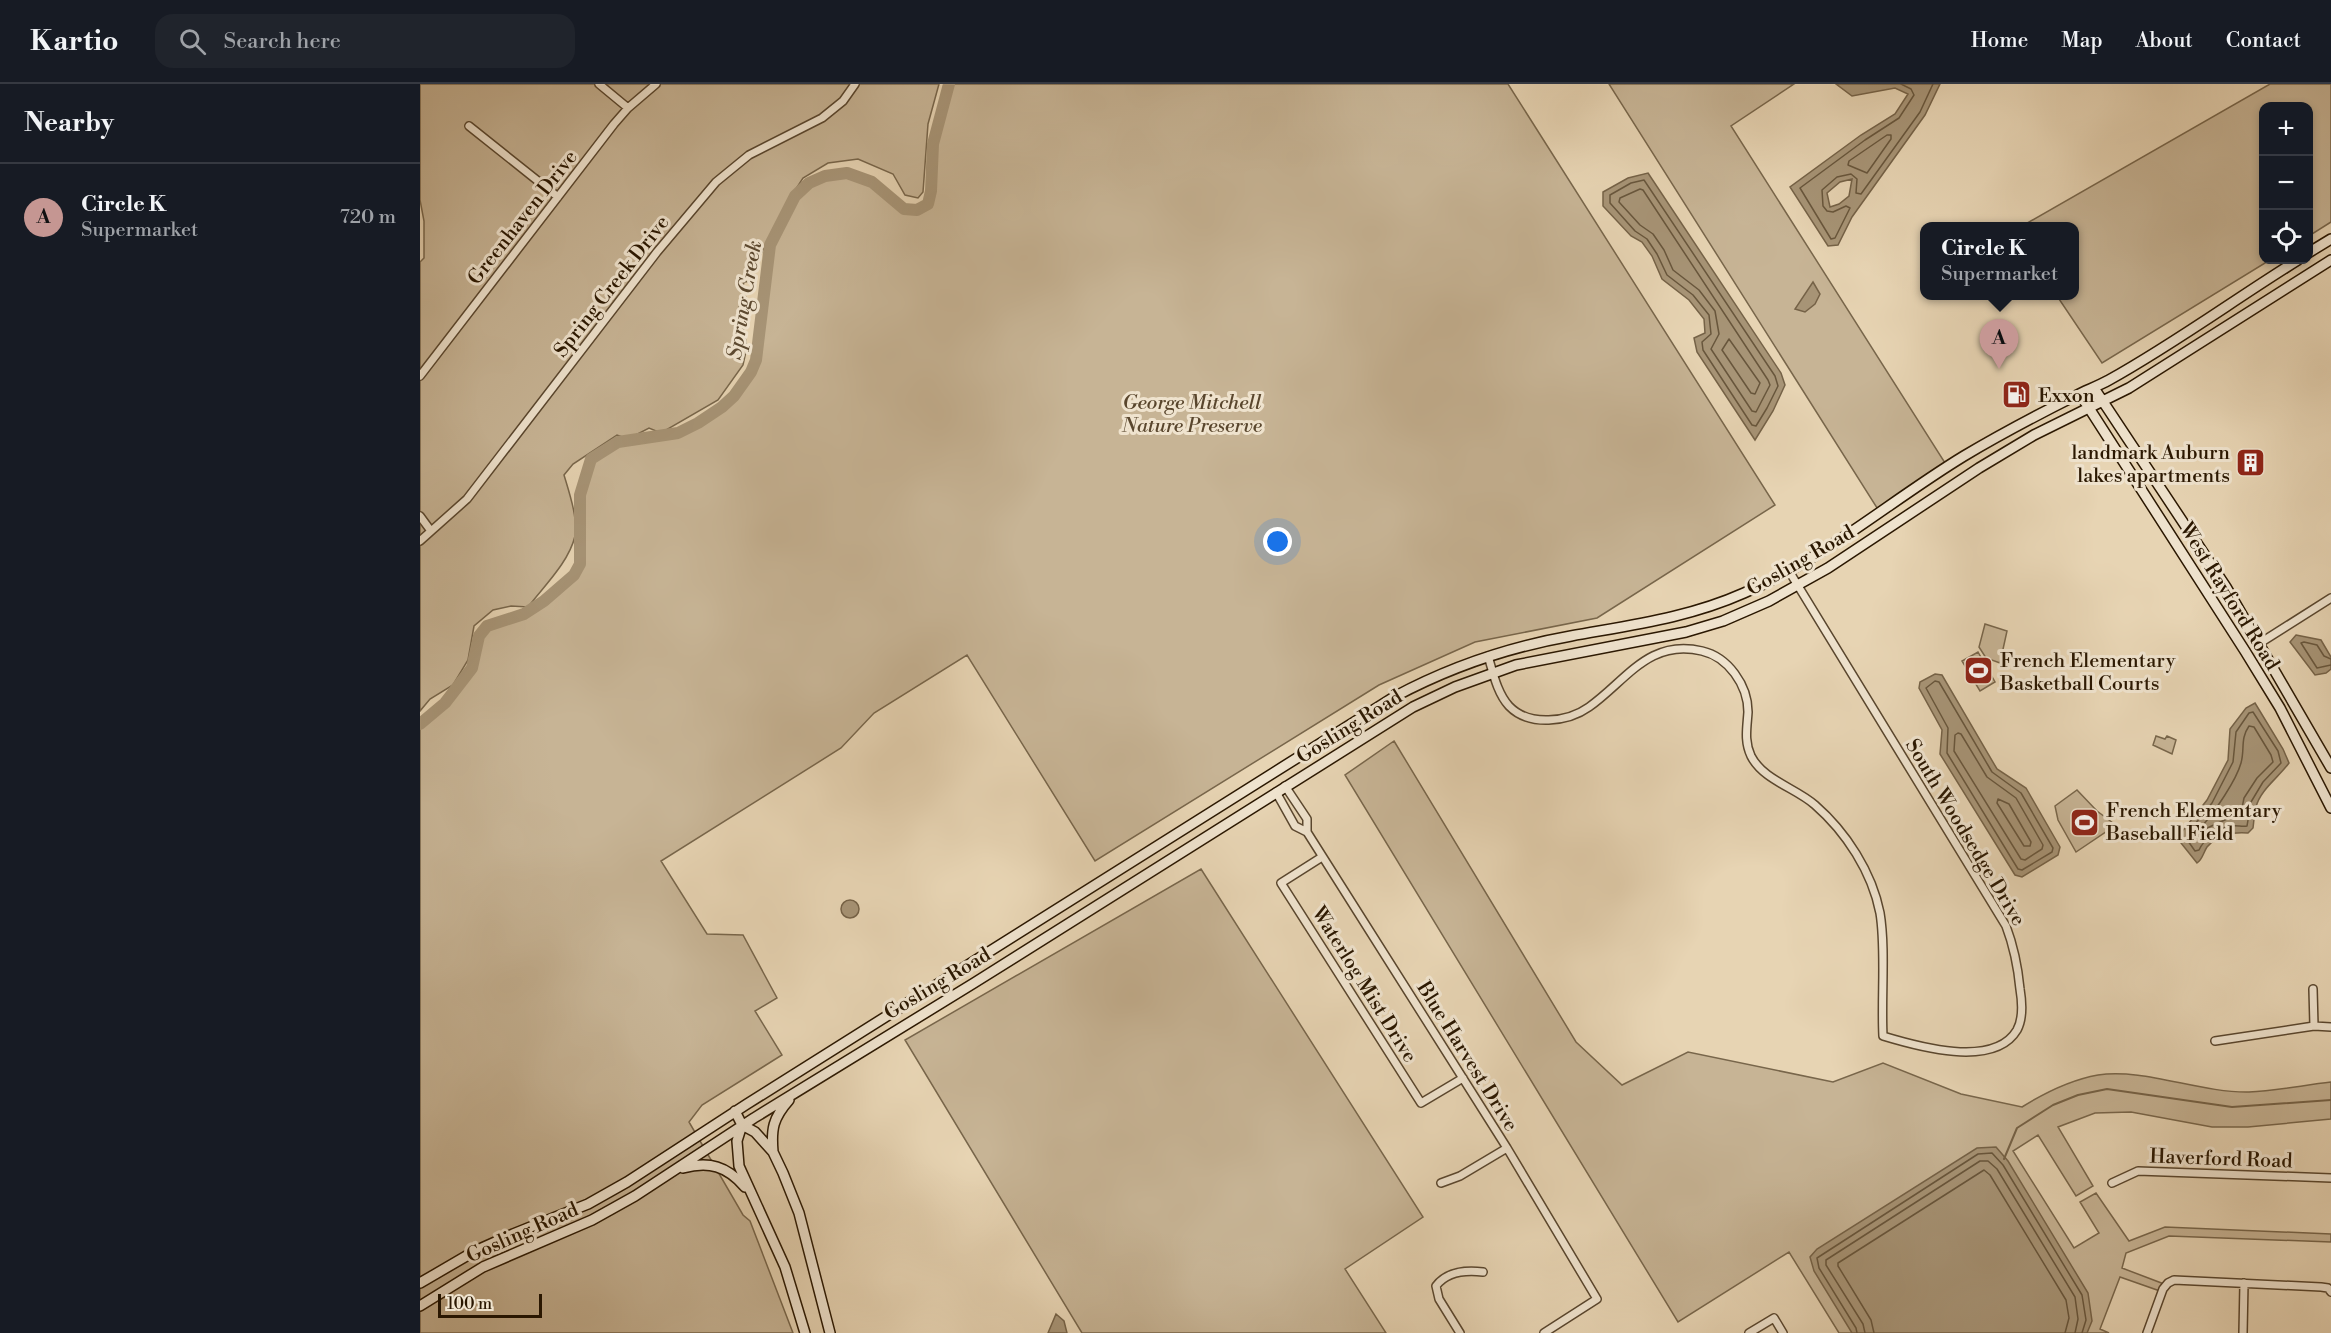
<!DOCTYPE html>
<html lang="en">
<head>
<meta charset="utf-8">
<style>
  :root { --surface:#171b24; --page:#20242c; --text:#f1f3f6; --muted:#9ea1a6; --line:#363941; --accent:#c59692 }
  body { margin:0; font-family:"Libre Bodoni",serif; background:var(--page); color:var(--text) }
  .controls { position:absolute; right:18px; top:18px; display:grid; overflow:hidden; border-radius:12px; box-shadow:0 3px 9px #0003 }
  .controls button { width:54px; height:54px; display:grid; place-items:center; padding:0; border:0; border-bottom:2px solid var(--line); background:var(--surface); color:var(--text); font:30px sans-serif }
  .scale { position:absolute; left:18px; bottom:15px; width:104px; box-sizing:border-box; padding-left:6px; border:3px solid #2a1701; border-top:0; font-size:16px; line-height:21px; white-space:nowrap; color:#2a1701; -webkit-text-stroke:4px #efe3ce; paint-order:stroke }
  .you { position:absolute; left:858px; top:458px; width:21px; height:21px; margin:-15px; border:4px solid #fff; border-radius:50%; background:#1a73e8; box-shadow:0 0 0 9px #1a73e833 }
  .badge { display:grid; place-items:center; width:39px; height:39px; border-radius:50%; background:var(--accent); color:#111; font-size:20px; font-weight:700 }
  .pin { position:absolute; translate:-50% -50px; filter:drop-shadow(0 2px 3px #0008) }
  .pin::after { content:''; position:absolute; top:32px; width:21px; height:18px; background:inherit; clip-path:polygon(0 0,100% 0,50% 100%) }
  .popup { position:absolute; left:1500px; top:138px; width:159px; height:78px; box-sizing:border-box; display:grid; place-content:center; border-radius:12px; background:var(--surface); filter:drop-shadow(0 2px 4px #0005); font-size:20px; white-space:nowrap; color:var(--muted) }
  .popup b { font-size:22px; color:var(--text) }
  .popup::after { content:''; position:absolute; left:50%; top:100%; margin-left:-12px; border:12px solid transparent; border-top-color:var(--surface) }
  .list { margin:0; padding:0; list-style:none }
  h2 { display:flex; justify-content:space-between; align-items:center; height:78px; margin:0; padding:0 24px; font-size:26px }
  h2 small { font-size:20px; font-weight:400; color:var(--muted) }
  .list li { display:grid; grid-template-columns:39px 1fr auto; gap:18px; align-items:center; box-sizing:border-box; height:108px; padding:0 24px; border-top:2px solid var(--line) }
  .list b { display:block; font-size:22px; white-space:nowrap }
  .list p { margin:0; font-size:20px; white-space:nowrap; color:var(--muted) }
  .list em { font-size:20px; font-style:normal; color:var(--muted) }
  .icon { flex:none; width:33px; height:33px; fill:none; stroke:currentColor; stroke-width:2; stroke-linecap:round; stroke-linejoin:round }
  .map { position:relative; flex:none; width:1911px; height:1249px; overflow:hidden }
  header { display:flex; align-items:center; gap:36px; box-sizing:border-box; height:84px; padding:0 30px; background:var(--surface); border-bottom:2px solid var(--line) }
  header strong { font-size:28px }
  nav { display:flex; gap:33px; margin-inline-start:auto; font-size:21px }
  .search { width:420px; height:54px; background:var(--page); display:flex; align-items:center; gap:15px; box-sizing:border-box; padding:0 21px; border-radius:18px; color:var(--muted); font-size:22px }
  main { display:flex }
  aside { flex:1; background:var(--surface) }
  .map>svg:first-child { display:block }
  .green { fill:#c7b495; stroke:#78664b; stroke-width:1.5 }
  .water { fill:#a79476; stroke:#756247; stroke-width:1.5; fill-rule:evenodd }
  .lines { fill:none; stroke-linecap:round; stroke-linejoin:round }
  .shore { stroke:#68563c; stroke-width:1.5 }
  .stream { stroke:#756247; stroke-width:2 }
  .river { stroke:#a79476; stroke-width:12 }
  .street-casing { stroke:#59462e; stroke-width:10 }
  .secondary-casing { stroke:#2a1701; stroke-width:12 }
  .street { stroke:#efe3ce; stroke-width:7 }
  .secondary { stroke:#efe3ce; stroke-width:9 }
  .labels { text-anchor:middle; stroke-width:6; stroke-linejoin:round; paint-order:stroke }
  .street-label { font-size:20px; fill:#2a1701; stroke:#efe3ce }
  .poi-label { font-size:20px; fill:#2a1701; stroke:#efe3ce; text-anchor:start }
  .park-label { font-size:20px; font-style:italic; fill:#59462d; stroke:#efe3ce }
  .water-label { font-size:21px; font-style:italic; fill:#5c4930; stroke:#efe3ce }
</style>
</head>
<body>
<header>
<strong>Kartio</strong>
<div class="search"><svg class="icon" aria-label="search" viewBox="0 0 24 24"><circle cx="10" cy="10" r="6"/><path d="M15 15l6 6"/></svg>Search here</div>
<nav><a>Home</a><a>Map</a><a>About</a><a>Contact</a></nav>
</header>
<main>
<aside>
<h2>Nearby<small></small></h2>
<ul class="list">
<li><span class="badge">A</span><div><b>Circle K</b><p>Supermarket</p></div><em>720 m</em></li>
</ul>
</aside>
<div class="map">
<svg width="1911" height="1249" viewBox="0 0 1911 1249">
  <rect width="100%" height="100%" fill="#e7d4b3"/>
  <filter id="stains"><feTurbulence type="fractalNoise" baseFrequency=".00333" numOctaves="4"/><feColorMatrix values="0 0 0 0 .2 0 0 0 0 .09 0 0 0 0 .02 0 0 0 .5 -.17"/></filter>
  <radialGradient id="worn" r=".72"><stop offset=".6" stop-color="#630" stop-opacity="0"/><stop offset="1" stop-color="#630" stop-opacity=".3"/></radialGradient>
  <path class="green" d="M0 0H519L508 40 503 108 498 114 485 111 473 90 438 75 408 79 383 94 366 120 341 170 329 185 333 197 324 198 322 206 327 215 319 223 327 263 323 281 298 316 241 349 229 344 208 355 197 351 153 380 144 391C149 408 158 434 155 452 149 478 124 502 108 523L91 522 73 526 54 542 48 576 33 601 10 615 0 627V178L4 174V137L0 116Z
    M529 0H1088L1355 421 1177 534 1055 558 959 601 675 777 547 571 454 629 421 664 241 777 287 850 323 851 357 914 335 927 362 971 282 1021 269 1038 323 1131 330 1137 373 1249H0V640L25 619 52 584 59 552 67 542 104 530 124 517 154 491 160 480V411L171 375 198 358 257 349 278 339 302 323 314 312 331 288 336 276 350 161 375 112 389 99 405 92 427 89 452 98 484 125 497 126 507 120 511 107 513 60Z
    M1189 0H1374L1311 42 1527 382 1459 427Z
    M1850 0H1911V138L1889 152 1888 22H1844V176H1850L1682 279 1637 212H1654V142H1602Z
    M1565 540 1587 547 1580 579 1566 574 1559 563Z
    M1558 568 1575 598 1560 607 1542 577Z
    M1736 652 1745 655 1747 652 1756 656 1752 670 1733 661Z
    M974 657 1156 958 1202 1001 1268 968 1413 998 1463 979 1541 1010 1602 1023C1626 1008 1650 996 1678 991 1724 984 1780 1009 1829 1008 1856 1007 1884 1001 1911 998V1035L1828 1043H1792L1711 1028 1675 1029 1638 1043 1673 1102 1656 1112 1618 1051 1593 1067 1654 1164 1679 1149 1660 1118 1676 1109 1709 1157 1745 1143 1911 1150V1158L1749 1152 1706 1169 1702 1184 1744 1200 1740 1207 1700 1193 1680 1245 1689 1249H1419L1369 1168 1258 1238 925 691Z
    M1657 706 1677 727 1693 739V743L1656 768 1638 736 1635 722Z
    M781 785 1003 1133 925 1185 966 1249H662L485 956Z"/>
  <path class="water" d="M1416 0H1520L1505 31 1432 133 1418 161 1408 162 1370 103 1441 51 1475 30 1488 10 1475 4 1432 12ZM1432 95 1429 112 1419 120 1410 123 1407 109 1420 98Z
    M1228 89 1361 289 1365 301 1353 327 1335 356 1277 268 1274 254 1285 249 1284 235 1269 216 1242 195 1232 172 1222 158 1211 152 1183 122V108L1208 94Z
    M1393 198 1400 210 1395 220 1385 228 1375 225Z
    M1876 551 1901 556 1911 573V585L1906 589 1895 591 1870 558Z
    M1515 590 1522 591 1577 685 1606 704 1640 763 1638 771 1602 793 1595 791 1520 670 1522 646 1499 604 1500 598Z
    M1835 619 1863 665 1869 679C1859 693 1840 706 1836 723 1834 730 1834 737 1833 744L1828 749C1812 748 1798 750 1787 763 1783 769 1783 775 1777 779L1761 759V749L1787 716 1808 676 1810 645 1826 624Z
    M421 825a9 9 0 1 1 18 0a9 9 0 1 1-18 0Z
    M1576 1063 1588 1077 1668 1209 1672 1237 1667 1249H1432L1394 1187 1390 1173 1397 1165 1557 1064Z
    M636 1230 644 1237 647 1249H628Z"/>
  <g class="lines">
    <path class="shore" d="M1481 0 1491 5 1494 11 1479 34 1445 56 1380 104 1411 155 1415 154 1430 124 1426 122 1413 128 1407 127 1403 122 1402 106 1417 93 1431 90 1437 95 1436 109 1441 110 1500 28 1513 0
      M1467 51H1471V55L1447 89 1428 81 1429 77Z
      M1224 96 1355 292 1358 302 1347 324 1336 342 1332 341 1283 266 1282 258 1291 250 1289 231 1273 211 1247 191 1237 170 1227 155 1215 147 1190 119V111L1211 99Z
      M1220 105 1223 106 1348 296 1350 301 1336 328 1332 327 1291 265 1299 250 1295 227 1279 206 1253 186 1244 166 1233 150 1220 141 1199 118 1200 114Z
      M1309 255 1340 299 1335 310 1331 309 1302 266Z
      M1911 575 1904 572 1897 561 1884 558 1881 559 1897 584 1911 581
      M1515 597 1519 598 1572 688 1601 709 1633 764 1632 768 1602 786 1598 785 1527 669 1528 644 1506 604Z
      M1833 628 1858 667 1861 679 1843 698 1831 718 1827 742C1822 743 1817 741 1811 742 1799 743 1784 755 1779 766L1775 767 1768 757 1767 750 1792 719 1813 678 1816 648 1829 629Z
      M1829 642 1834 643 1851 671 1853 678 1837 694 1824 714 1820 734 1807 735 1785 745 1783 741C1795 727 1816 697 1821 679 1825 665 1820 655 1829 642Z
      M1538 649 1541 650 1567 693 1596 714 1623 761 1622 765 1605 776 1601 775 1534 667 1535 651Z
      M1578 715 1589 720 1611 758 1610 762H1604L1577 719Z
      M1437 1249 1436 1244 1399 1184 1397 1174 1558 1070 1572 1069 1583 1081 1662 1211 1666 1236 1662 1249
      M1445 1249 1443 1240 1406 1181V1176L1560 1077H1568L1577 1085 1655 1213 1658 1235 1655 1249
      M1454 1249 1451 1236 1418 1182V1179L1564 1086 1570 1091 1646 1216 1649 1234 1645 1249"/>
    <path class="stream" d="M1584 1075 1597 1044 1633 1021 1658 1011 1687 1005 1812 1023 1911 1016"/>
    <path class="river" d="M0 640 25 619 52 584 59 552 67 542 104 530 124 517 154 491 160 480V411L171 375 198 358 258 349 278 339 302 323 314 312 331 288 336 276 350 161 375 112 389 99 405 92 427 89 452 98 484 125 497 126 508 120 511 107 513 60 529 0"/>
    <defs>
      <path id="street" d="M179 0 208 24
        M49 42 138 113
        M0 292 194 40 208 24 236 0
        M0 432 11 447
        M0 457 47 415 237 168 296 98 329 71 402 34 423 17 435 0
        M1840 559 1911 514
        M1068 572C1073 588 1077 609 1089 622 1109 643 1148 638 1169 623 1206 597 1229 554 1282 567 1308 573 1328 601 1328 628 1327 644 1324 657 1331 672 1343 696 1376 704 1395 721 1426 748 1452 788 1460 829 1466 865 1461 914 1463 952 1496 962 1574 985 1597 946 1603 935 1602 917 1600 905 1598 884 1594 863 1586 842L1369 487
        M856 708 875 742 887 748V735L865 702
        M887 748 1087 1064 1177 1215 1124 1249
        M902 773 861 799 1001 1019 1043 994
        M1893 905 1894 942
        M1795 957 1894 942 1911 943
        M1021 1099 1040 1092 1087 1064
        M1692 1099 1718 1087 1911 1094
        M1040 1249 1019 1215 1016 1202C1027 1187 1046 1186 1063 1188
        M1329 1249 1354 1234 1363 1249
        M1727 1249 1743 1205 1748 1199 1754 1196 1901 1203 1908 1204 1911 1208
        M1823 1249 1824 1199"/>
      <path id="secondary" d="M1888 169 1911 155
        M1674 304 1806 503 1911 684
        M1660 310 1825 567 1860 624 1911 724
        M315 1027 322 1041 335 1048 353 1068 363 1089 379 1129 410 1249
        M322 1041 317 1057 319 1082 365 1183 385 1249
        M353 1068C351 1045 353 1034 369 1016
        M263 1084C289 1077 307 1082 325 1103
        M0 1199 55 1167 93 1150 168 1120 207 1098 327 1020 974 613C1030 583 1089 563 1151 552 1211 541 1268 534 1324 509 1404 475 1470 417 1544 372 1581 350 1619 330 1657 311 1667 306 1678 302 1689 296 1754 260 1815 215 1878 176
        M0 1222 63 1183 172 1136 215 1112 334 1034 554 899 993 623 1035 603 1096 581 1266 548 1303 537 1349 517 1408 484 1559 384 1614 351 1709 304 1911 176"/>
    </defs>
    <use href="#street" class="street-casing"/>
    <use href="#secondary" class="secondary-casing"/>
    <use href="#street" class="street"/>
    <use href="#secondary" class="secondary"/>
  </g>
  <defs>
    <symbol id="fuel-square" viewBox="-11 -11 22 22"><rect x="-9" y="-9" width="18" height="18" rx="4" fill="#8f2418" stroke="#efe3ce"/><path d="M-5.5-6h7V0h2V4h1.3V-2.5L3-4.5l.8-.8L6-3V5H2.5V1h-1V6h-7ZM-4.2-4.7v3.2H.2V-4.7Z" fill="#fff"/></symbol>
    <symbol id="building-square" viewBox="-11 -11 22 22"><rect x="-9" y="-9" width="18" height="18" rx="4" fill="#8f2418" stroke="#efe3ce"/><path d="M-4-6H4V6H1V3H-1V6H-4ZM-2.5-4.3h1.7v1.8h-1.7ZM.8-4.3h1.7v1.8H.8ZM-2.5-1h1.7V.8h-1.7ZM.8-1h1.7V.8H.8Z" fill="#fff"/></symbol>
    <symbol id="stadium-square" viewBox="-11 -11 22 22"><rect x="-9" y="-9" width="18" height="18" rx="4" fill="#8f2418" stroke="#efe3ce"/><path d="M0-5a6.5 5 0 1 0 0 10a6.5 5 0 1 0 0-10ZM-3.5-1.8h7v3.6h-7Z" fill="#fff"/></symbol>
  </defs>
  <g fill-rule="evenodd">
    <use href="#fuel-square" x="1580" y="294" width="33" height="33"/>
    <use href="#building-square" x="1814" y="362" width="33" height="33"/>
    <use href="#stadium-square" x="1542" y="570" width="33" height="33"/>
    <use href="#stadium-square" x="1648" y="722" width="33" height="33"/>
  </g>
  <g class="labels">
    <g class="street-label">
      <text transform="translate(102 133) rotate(-52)" y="7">Greenhaven Drive</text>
      <text transform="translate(191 202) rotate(-52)" y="7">Spring Creek Drive</text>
      <text transform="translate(1380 476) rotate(-30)" y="7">Gosling Road</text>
      <text transform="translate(1810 512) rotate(58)" y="7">West Rayford Road</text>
      <text transform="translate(929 642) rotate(-32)" y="7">Gosling Road</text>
      <text transform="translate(1546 748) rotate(59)" y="7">South Woodsedge Drive</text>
      <text transform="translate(517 899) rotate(-31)" y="7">Gosling Road</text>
      <text transform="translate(945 900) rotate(58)" y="7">Waterlog Mist Drive</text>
      <text transform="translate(1048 972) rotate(58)" y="7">Blue Harvest Drive</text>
      <text transform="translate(1801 1074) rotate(2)" y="7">Haverford Road</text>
      <text transform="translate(102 1148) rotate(-24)" y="7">Gosling Road</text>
    </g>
    <g class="poi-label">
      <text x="1618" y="318">Exxon</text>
      <text x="1810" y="375" text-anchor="end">landmark Auburn<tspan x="1810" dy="23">lakes apartments</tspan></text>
      <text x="1580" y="583">French Elementary<tspan x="1580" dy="23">Basketball Courts</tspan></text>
      <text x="1686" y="733">French Elementary<tspan x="1686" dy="23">Baseball Field</tspan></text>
    </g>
    <g class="park-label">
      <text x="772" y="325">George Mitchell<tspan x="772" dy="23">Nature Preserve</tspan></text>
    </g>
    <g class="water-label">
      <text transform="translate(324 216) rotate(-80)" y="7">Spring Creek</text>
    </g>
  </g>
  <rect width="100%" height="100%" filter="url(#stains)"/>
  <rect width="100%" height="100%" fill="url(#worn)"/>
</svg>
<div class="controls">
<button>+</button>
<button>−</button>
<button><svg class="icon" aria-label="locate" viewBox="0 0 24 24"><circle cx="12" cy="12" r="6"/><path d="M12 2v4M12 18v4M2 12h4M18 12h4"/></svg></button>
</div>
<div class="scale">100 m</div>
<div class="you"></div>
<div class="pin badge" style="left:1579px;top:285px">A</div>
<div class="popup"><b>Circle K</b>Supermarket</div>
</div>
</main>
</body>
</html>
